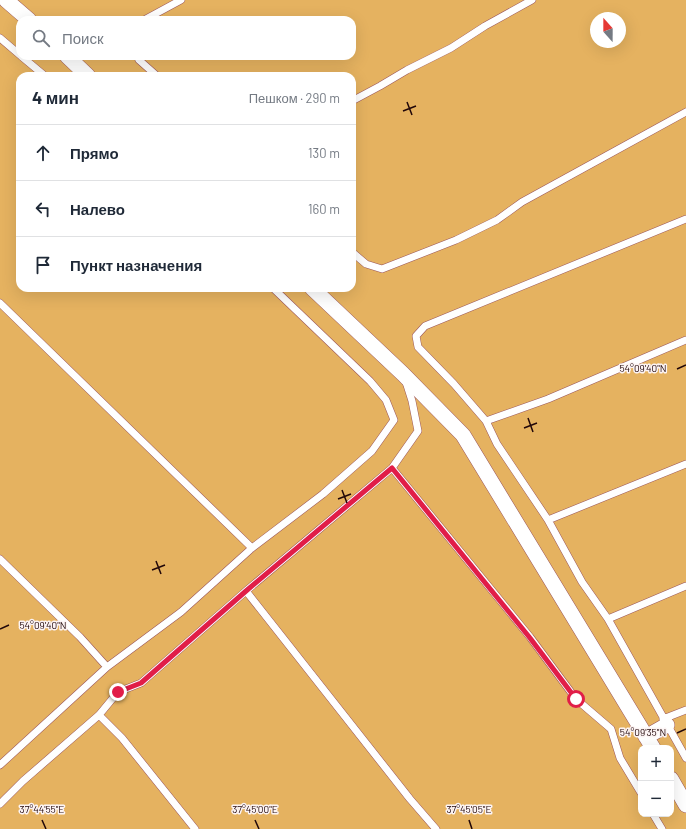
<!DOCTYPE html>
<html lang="ru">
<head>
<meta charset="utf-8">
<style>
  :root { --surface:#fff; --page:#f6f6f7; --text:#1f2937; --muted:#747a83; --line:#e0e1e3 }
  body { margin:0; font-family:Barlow,sans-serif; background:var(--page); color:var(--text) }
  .controls { position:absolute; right:12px; bottom:12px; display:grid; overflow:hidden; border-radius:8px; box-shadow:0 4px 16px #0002 }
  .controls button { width:36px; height:36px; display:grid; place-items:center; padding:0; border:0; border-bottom:1px solid var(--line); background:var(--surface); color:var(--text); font:20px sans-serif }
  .compass { position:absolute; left:590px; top:12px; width:36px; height:36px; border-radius:50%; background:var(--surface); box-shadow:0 4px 16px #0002; rotate:339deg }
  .stop { position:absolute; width:12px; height:12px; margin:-9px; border:3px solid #e11d48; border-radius:50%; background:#fff }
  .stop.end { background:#e11d48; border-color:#fff; box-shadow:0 1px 4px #0008 }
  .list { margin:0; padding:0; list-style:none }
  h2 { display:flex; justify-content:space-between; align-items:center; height:52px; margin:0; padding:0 16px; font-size:17px }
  h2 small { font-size:13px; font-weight:400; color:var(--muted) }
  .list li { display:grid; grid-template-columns:26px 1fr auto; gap:12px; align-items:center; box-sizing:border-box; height:56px; padding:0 16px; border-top:1px solid var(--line) }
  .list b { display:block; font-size:15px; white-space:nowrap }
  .list em { font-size:13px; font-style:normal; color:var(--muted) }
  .icon { flex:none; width:22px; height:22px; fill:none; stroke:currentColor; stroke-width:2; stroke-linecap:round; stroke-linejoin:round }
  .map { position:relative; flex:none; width:686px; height:829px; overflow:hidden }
  .search { position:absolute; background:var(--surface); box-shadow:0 4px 16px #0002; left:16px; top:16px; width:340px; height:44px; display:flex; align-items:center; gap:10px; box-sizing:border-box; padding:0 14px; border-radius:12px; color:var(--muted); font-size:15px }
  .panel { position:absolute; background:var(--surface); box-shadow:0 4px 16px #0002; left:16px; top:72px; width:340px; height:220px; border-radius:12px }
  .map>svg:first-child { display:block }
  .green { fill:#e5b260; fill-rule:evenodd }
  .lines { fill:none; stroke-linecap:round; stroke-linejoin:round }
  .service-casing { stroke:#9b565a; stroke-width:8 }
  .minor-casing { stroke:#9b565a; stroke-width:16 }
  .service { stroke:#fff; stroke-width:7 }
  .minor { stroke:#fff; stroke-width:15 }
  .route { stroke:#e11d48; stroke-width:5 }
  .ticks { fill:none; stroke:#210709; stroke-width:1.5 }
  .ticks-label { font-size:10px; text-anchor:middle; fill:#210709; stroke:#fcf4f4; stroke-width:3; stroke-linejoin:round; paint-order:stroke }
</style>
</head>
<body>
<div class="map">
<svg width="686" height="829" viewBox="0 0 686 829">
  <rect width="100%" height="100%" fill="#f7c8c8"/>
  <path class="green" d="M0 0H686V829H0ZM596 18H620V42H596ZM20 20H352V56H20ZM20 76H352V288H20ZM641 748H671V814H641Z"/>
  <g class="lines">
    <defs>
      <path id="service" d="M144 20 181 0
        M0 38 20 55
        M21 56 45 76
        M137 56 139 60 157 76
        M352 101 380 86 407 70 451 48 485 26 532 0
        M686 219 425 326 416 336 418 347 454 384 486 421 497 444 548 520 582 582 608 619 686 758
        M352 252 366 264 382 269 456 240 497 220 522 202 686 112
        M0 303 252 548
        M486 421 548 399 686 340
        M392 468 530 637 576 699 611 729 620 758 641 793
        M548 520 686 464
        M0 559 80 637 107 667
        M246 591 410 799 436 829
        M608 619 686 586
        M99 715 122 738 195 829
        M663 719 686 710
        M0 765 107 667 181 612 252 548 323 494 372 451 394 420 386 400 370 381 273 288
        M0 804 23 781 99 715 118 692 141 683 246 591 392 468 418 431 412 401 406 382
        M653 814 662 829"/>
      <path id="minor" d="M6 0 29 20
        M67 56 88 76
        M312 288 403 374 463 435 653 748
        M646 737 667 725
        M671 779 686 805"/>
    </defs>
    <use href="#service" class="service-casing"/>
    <use href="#minor" class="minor-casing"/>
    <use href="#service" class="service"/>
    <use href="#minor" class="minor"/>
  </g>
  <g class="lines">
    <path class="route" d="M118 692 141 683 246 591 392 468 530 638 576 699"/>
  </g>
  <path class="ticks" d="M407 102 412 115M403 111 416 106M677 369 686 365M528 418 533 432M524 428 537 423M342 490 347 503M338 499 351 494M156 561 161 574M152 570 165 565M0 629 9 625M677 733 686 729M42 820 46 829M255 820 259 829M469 820 472 829"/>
  <g class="ticks-label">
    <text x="643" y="372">54°09'40"N</text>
    <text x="43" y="629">54°09'40"N</text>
    <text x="643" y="736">54°09'35"N</text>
    <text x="42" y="813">37°44'55"E</text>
    <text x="255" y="813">37°45'00"E</text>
    <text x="469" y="813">37°45'05"E</text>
  </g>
</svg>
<div class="controls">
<button>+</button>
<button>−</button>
</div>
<svg class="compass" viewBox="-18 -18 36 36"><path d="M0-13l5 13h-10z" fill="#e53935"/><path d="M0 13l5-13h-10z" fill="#747a83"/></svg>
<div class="stop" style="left:576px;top:699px"></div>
<div class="stop end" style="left:118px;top:692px"></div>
<div class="search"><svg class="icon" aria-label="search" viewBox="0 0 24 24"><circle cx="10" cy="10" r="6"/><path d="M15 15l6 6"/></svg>Поиск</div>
<section class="panel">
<h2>4 мин<small>Пешком · 290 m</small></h2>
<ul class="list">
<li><svg class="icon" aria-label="ahead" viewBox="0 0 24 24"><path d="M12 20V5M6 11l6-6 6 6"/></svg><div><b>Прямо</b></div><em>130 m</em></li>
<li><svg class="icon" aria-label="left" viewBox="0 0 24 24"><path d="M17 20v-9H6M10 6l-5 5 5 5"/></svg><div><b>Налево</b></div><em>160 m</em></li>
<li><svg class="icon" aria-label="arrive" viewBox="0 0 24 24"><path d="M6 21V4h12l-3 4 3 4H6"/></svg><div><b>Пункт назначения</b></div></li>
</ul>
</section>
</div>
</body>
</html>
